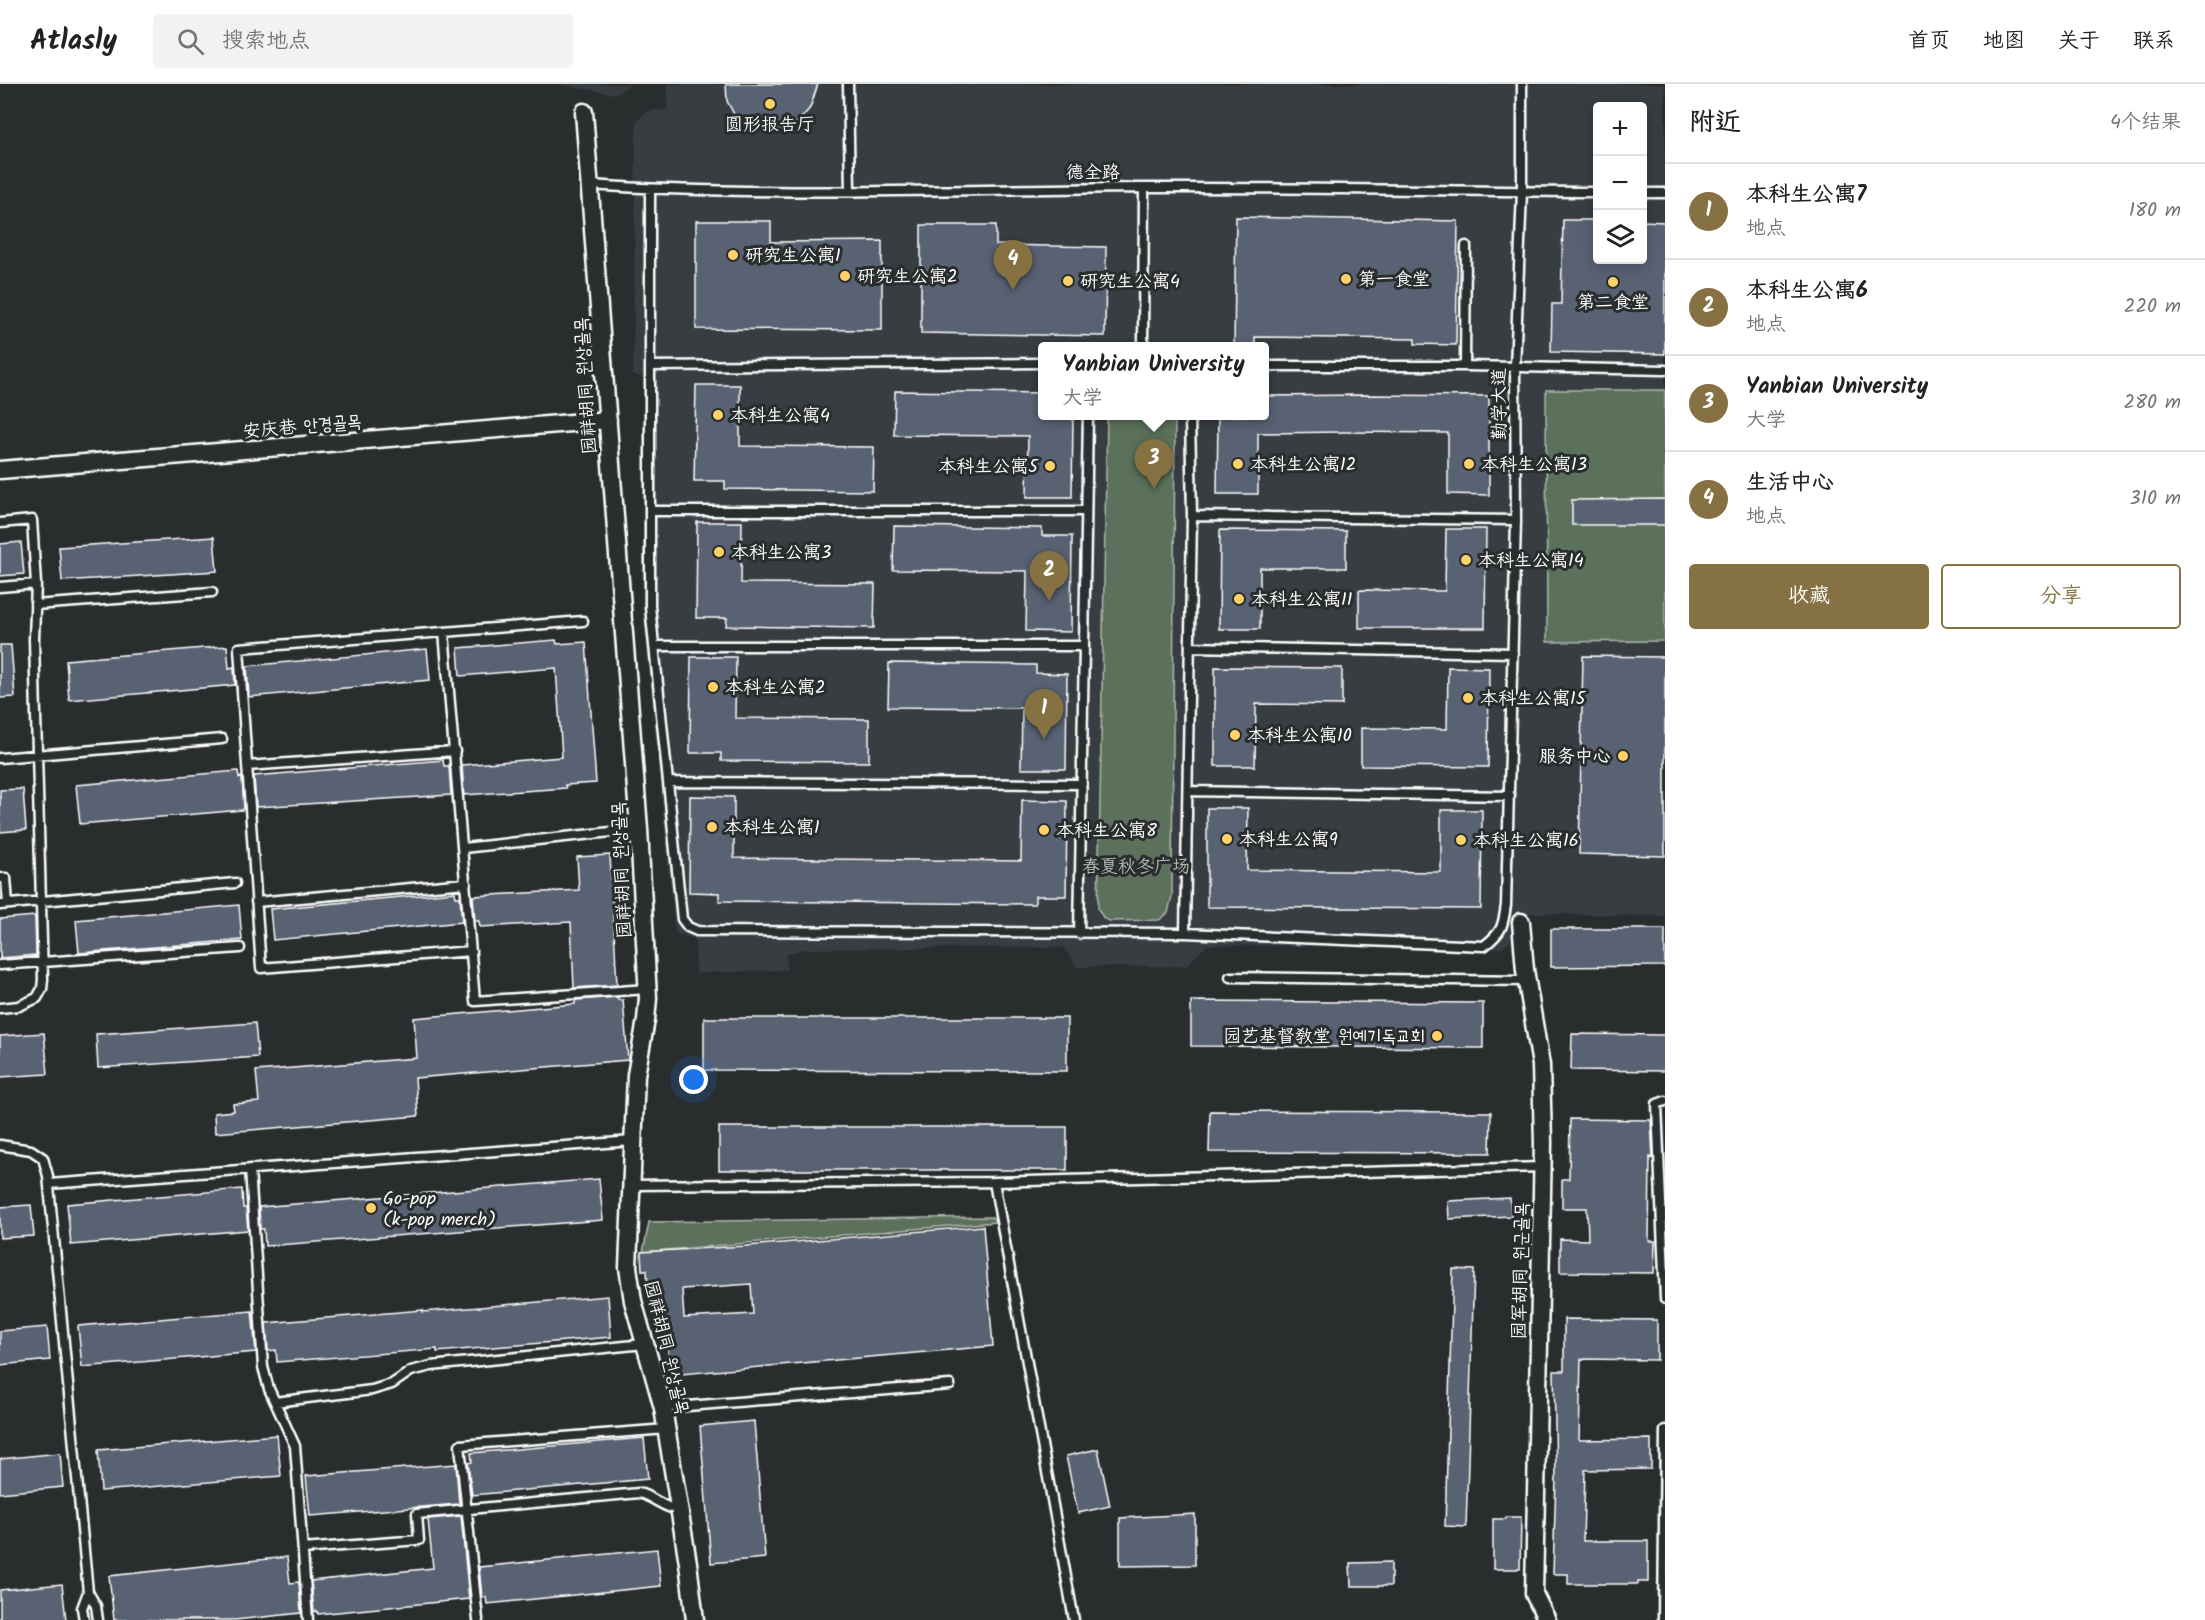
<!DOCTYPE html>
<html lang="zh">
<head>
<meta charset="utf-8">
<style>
  :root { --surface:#fff; --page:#f2f2f2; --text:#222; --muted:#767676; --line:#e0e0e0; --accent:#857141 }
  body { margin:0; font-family:Kalam,"LXGW WenKai TC","Poor Story",sans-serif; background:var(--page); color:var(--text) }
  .controls { position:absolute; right:18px; top:18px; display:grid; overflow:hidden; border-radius:6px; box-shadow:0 3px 15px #0003 }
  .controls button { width:54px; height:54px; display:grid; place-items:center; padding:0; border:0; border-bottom:2px solid var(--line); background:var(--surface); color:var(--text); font:30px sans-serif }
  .you { position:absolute; left:694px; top:996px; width:21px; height:21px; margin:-15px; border:4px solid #fff; border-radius:50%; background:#1a73e8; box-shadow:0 0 0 9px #1a73e833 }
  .badge { display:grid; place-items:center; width:39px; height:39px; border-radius:50%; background:var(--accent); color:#fff; font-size:20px; font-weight:700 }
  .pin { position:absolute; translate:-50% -50px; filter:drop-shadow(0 2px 3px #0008) }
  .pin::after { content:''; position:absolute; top:32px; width:21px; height:18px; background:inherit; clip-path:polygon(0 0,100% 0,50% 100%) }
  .popup { position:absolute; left:1038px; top:258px; width:231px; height:78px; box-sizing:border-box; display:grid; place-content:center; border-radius:6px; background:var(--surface); filter:drop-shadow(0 2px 4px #0005); font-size:20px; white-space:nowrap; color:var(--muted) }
  .popup b { font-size:22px; color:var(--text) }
  .popup::after { content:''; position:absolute; left:50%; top:100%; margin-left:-12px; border:12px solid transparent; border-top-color:var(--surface) }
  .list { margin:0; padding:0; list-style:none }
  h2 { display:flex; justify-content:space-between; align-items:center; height:78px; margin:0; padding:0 24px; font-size:26px }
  h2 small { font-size:20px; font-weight:400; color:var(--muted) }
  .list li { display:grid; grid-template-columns:39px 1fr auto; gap:18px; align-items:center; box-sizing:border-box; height:96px; padding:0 24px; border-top:2px solid var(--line) }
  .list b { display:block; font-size:22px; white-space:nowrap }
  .list p { margin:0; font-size:20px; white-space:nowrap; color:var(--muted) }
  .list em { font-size:20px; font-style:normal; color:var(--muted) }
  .actions { display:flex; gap:12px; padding:18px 24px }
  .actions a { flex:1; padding:14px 0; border:2px solid var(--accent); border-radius:6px; text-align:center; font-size:21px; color:var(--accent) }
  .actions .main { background:var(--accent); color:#fff }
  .icon { flex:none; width:33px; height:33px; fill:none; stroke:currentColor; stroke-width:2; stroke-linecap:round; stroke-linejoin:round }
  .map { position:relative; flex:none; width:1665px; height:1536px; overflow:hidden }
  header { display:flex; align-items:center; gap:36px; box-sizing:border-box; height:84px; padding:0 30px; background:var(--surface); border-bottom:2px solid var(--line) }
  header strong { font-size:28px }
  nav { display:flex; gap:33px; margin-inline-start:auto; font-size:21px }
  .search { width:420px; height:54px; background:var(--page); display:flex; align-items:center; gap:15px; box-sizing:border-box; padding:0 21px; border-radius:6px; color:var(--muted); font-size:22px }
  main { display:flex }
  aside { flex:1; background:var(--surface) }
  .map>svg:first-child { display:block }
  .built { fill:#383d43; fill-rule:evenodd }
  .green { fill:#5c715c; stroke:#aeb8ae; stroke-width:1.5 }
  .building { fill:#586273; stroke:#fff; stroke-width:1.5; fill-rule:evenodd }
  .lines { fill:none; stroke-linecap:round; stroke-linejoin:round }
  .service-casing { stroke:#fff; stroke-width:13 }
  .minor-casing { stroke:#fff; stroke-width:21 }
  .service { stroke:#2a2d2e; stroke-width:8 }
  .minor { stroke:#2a2d2e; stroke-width:16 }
  .poi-dot { fill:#ffd166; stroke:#2a2d2e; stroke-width:2 }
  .labels { text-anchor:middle; stroke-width:6; stroke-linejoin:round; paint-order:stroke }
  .poi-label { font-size:18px; fill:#fff; stroke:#2a2d2e; text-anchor:start }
  .street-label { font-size:18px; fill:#fff; stroke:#2a2d2e }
  .park-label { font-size:18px; fill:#aeb8ae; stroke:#2a2d2e }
</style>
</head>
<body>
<header>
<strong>Atlasly</strong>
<div class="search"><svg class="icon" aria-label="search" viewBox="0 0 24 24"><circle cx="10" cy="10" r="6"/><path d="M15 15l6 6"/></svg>搜索地点</div>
<nav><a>首页</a><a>地图</a><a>关于</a><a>联系</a></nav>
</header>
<main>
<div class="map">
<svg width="1665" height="1536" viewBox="0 0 1665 1536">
  <rect width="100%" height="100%" fill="#2a2d2e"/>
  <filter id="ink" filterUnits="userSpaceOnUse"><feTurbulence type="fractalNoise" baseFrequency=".0167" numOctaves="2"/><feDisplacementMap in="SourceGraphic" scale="12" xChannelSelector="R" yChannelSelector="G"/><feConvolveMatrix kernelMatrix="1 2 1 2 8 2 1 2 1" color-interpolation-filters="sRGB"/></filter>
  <g filter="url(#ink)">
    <path class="built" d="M555 0H630L616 10Z
      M668 0H1665V832L1513 829 1511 857 1502 864 1207 861 1186 882 1077 883 1063 863 802 865 786 871 787 886 696 889 695 855 675 849 642 518 645 294 633 291 636 38 647 27 667 26ZM1598 22H1642V176H1598ZM1043 262H1265V332H1043Z"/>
    <path class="green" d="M1546 306H1665V557L1547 558Z
      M1107 332H1175L1172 812 1168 829 1159 836 1110 837 1104 835 1098 825Z
      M992 1133 996 1138 643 1168 649 1138Z"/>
    <path class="building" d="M726 0H818L810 24 798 38 784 44 766 47 749 41 735 32 727 17Z
      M1236 133 1458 137 1456 261 1415 260V255L1255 253V262H1234Z
      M1563 136H1598V176H1642V137L1665 138V270L1551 268 1552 220H1561Z
      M696 137H771V158L882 157V246L696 245Z
      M921 141H996V161L1106 163 1105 252 921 249Z
      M696 301H740V362L874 363 873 407 725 405V397H694Z
      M895 307 1043 309V332H1073L1072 413H1027L1028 352 894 351Z
      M1363 311 1489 312V411L1448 410V349L1344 348 1258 349V410H1217L1218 332H1265V312Z
      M1665 415V441H1572V416Z
      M697 438H742L741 499 875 500 874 544 726 542 727 534H696Z
      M894 442 1042 444V452H1072L1071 548 1026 547 1027 487 893 486Z
      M1446 445H1486L1485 544H1359V506L1445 507Z
      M1220 446 1346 447V484H1260V545H1219Z
      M214 453 217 487 62 497 59 463Z
      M21 458 24 490 0 492V460Z
      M556 556 557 560 586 558 596 699 565 701 566 704 464 711 462 681 562 673 556 584 460 592 458 564Z
      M0 561H11L15 613 0 614Z
      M227 562 229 584 234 583 235 601 69 616 66 576Z
      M427 565 430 596 249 613 247 582Z
      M1583 572 1665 573V772L1579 770Z
      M691 573H736L735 634 869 635V678L721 677V669H690Z
      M889 579 1036 581V589L1067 590 1066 685H1021L1022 624 888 623Z
      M1215 583 1342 584V621L1256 620 1255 682H1215Z
      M1448 583 1489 584 1488 683 1361 682V644L1447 645Z
      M443 676 444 682H449L451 711 256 723 254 692Z
      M238 687 239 694 242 693 244 724 242 726 80 740 76 701Z
      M23 705 26 746 0 748V706Z
      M690 712 734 713V774L1021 777 1022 716 1067 717 1066 812H1035V820L719 817V809L689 808Z
      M1207 724H1248L1247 786 1441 788V726H1482L1481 825 1207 823Z
      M610 771 617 901 574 904 571 838 480 843 479 837H475L473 812 579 806 577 773Z
      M455 808 456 813H460L462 838 273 856 270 825Z
      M239 821 242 856 79 869 76 836Z
      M35 832 36 871 0 874V835Z
      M1551 845H1665V882L1551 883Z
      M618 913V916H623L628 976 415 994 418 1032 215 1049 214 1029 234 1027 233 1020 259 1018 256 987 417 974 414 934 575 920V916Z
      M1191 917 1483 919V964L1191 962Z
      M704 934H1067V987L704 986Z
      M255 939 258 973 98 984 96 950Z
      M44 949 48 990 0 993V952Z
      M1572 950 1665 951V987L1571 986Z
      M1210 1027 1491 1028 1490 1069 1209 1068Z
      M1570 1035 1651 1036 1653 1074 1650 1073 1649 1157H1655L1654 1189 1560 1188V1155L1588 1156 1587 1124H1562V1095H1569Z
      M719 1043H1067V1086H719Z
      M599 1095 603 1136 265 1162 264 1145H260L259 1123Z
      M242 1105 243 1124H246L248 1146 71 1161 67 1120Z
      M1510 1114 1511 1132 1449 1135 1448 1117Z
      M31 1121 34 1152 0 1154V1123Z
      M983 1142 993 1262 670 1291 667 1250H660L657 1204 648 1205 647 1186H642L641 1168 746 1162ZM751 1200 753 1230 684 1234 682 1205Z
      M1453 1185 1474 1186 1466 1443 1445 1442Z
      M608 1212 611 1253 437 1268V1265L277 1278 276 1266 268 1267 266 1239 423 1226V1228Z
      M252 1227 256 1268 82 1283 78 1242Z
      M1564 1235 1657 1236V1276L1581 1275 1579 1356 1651 1355V1385L1585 1386 1583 1457H1648V1498H1638V1500H1568V1490H1553L1556 1395 1554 1287H1564Z
      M47 1243 50 1276 0 1281V1247Z
      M754 1337 765 1474 711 1479 700 1342Z
      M277 1351 281 1392 101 1407 98 1366Z
      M644 1354 648 1395 472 1411 468 1379 472 1378 471 1369Z
      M1098 1365 1110 1422 1078 1429 1066 1372Z
      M60 1369 63 1403 0 1409V1375Z
      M456 1380 459 1420 310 1432 306 1392Z
      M1195 1430V1481L1120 1482V1434Z
      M461 1432 469 1515 318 1530 317 1527 314 1528 311 1497 433 1484 428 1435Z
      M1506 1433H1521L1520 1485H1493V1435H1506Z
      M657 1465 661 1502 487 1520 486 1513H482L479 1483Z
      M287 1473 290 1499 299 1498 301 1529 235 1536H114L109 1492Z
      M1391 1478V1502H1351L1350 1479Z
      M62 1500 66 1536H0V1506Z"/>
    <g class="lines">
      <defs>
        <path id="service" d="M848 0 850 106
          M589 101C773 113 958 105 1142 104 1293 103 1446 107 1598 108
          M650 105V522L682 835 688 843 697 847 1185 849 1484 862C1502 848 1503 843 1506 821L1516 436 1515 284 1522 107V0
          M1642 109H1665
          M1143 262 1144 104
          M650 282 1043 279
          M1265 282H1465L1665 286
          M1465 282 1466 162
          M650 427H1086
          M1192 432 1516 436
          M0 439 32 436 36 500 34 555 43 895 42 905 37 914 19 922 0 924
          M0 503 36 500
          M35 521 212 508
          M444 548 475 917 647 905
          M654 562H1084
          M1190 563 1513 569
          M0 674 222 655
          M247 682 455 667
          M668 698 1082 700
          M1189 707 1510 712
          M463 764 639 745
          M0 794H6L8 820
          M256 818 466 799
          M0 821 235 799
          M1185 849 1192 432 1190 332
          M1079 850 1088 332
          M471 867 261 884 239 564 583 537
          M0 881 240 864
          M1230 893 1527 897
          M1665 1017 1657 1020 1665 1215
          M0 1061 31 1066 43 1074 48 1092 88 1508 82 1524 84 1536
          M250 1085 263 1283 269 1305 295 1362 308 1536
          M994 1098 1074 1536
          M49 1100 633 1057
          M631 1101 994 1098 1542 1083
          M275 1318 372 1306 392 1300 411 1287 431 1282 644 1260
          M663 1324 950 1301
          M303 1465 419 1456 417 1430 639 1409C654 1413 663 1424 679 1426
          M88 1508 96 1522 98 1536
          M478 1536 460 1361 667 1345
          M1663 1536 1665 1346"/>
        <path id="minor" d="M584 28 639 745 648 914 646 936 636 991 628 1183 633 1217 663 1324 688 1479 695 1536
          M0 386 608 336
          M1521 838 1525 886 1541 981 1543 1059 1534 1510 1547 1536"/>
      </defs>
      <use href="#service" class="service-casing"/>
      <use href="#minor" class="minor-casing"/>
      <use href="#service" class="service"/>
      <use href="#minor" class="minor"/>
    </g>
  </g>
  <g class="poi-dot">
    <circle cx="770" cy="20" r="6"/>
    <circle cx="733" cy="171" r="6"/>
    <circle cx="845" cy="192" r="6"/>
    <circle cx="1346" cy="195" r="6"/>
    <circle cx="1068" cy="197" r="6"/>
    <circle cx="1613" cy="198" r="6"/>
    <circle cx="718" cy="331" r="6"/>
    <circle cx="1238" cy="380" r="6"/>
    <circle cx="1469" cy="380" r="6"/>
    <circle cx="1050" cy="382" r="6"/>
    <circle cx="719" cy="468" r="6"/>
    <circle cx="1466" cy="476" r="6"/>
    <circle cx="1239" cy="515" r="6"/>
    <circle cx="713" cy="603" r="6"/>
    <circle cx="1468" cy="614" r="6"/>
    <circle cx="1235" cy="651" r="6"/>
    <circle cx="1623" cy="672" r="6"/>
    <circle cx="712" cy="743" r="6"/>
    <circle cx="1044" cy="746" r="6"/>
    <circle cx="1227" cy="755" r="6"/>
    <circle cx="1461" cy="756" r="6"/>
    <circle cx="1437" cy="952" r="6"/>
    <circle cx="371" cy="1124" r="6"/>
  </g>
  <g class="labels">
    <g class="poi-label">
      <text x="770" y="46" text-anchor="middle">圆形报告厅</text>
      <text x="745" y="177">研究生公寓1</text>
      <text x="857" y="198">研究生公寓2</text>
      <text x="1358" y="201">第一食堂</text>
      <text x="1080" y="203">研究生公寓4</text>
      <text x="1613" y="224" text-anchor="middle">第二食堂</text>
      <text x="730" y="337">本科生公寓4</text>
      <text x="1250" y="386">本科生公寓12</text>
      <text x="1481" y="386">本科生公寓13</text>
      <text x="1038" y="388" text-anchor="end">本科生公寓5</text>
      <text x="731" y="474">本科生公寓3</text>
      <text x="1478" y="482">本科生公寓14</text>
      <text x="1251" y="521">本科生公寓11</text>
      <text x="725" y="609">本科生公寓2</text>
      <text x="1480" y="620">本科生公寓15</text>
      <text x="1247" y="657">本科生公寓10</text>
      <text x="1611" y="678" text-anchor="end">服务中心</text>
      <text x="724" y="749">本科生公寓1</text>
      <text x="1056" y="752">本科生公寓8</text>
      <text x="1239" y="761">本科生公寓9</text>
      <text x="1473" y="762">本科生公寓16</text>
      <text x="1425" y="958" text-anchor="end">园艺基督教堂 원예기독교회</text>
      <text x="383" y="1120">Go-pop<tspan x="383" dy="21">(k-pop merch)</tspan></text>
    </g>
    <g class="street-label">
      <text x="1093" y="94">德全路</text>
      <text transform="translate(585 302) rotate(-94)" y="6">园祥胡同 원상골목</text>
      <text transform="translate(1499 320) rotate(-90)" y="6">勤学大道</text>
      <text transform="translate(302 342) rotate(-5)" y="6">安庆巷 안경골목</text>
      <text transform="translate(621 786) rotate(-93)" y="6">园祥胡同 원상골목</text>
      <text transform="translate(1520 1187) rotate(-89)" y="6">园军胡同 원군골목</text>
      <text transform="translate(667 1263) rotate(76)" y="6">园祥胡同 원상골목</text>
    </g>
    <g class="park-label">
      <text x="1136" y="788">春夏秋冬广场</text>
    </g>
  </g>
</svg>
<div class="controls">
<button>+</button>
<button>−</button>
<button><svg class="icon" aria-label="layers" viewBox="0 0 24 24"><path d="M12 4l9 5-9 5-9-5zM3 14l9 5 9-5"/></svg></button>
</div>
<div class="you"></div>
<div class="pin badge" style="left:1044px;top:655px">1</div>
<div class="pin badge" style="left:1049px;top:517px">2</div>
<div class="pin badge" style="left:1154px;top:405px">3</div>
<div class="popup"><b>Yanbian University</b>大学</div>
<div class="pin badge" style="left:1013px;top:206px">4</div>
</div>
<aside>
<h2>附近<small>4个结果</small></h2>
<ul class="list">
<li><span class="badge">1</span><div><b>本科生公寓7</b><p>地点</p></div><em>180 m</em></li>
<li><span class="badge">2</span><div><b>本科生公寓6</b><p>地点</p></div><em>220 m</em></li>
<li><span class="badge">3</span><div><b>Yanbian University</b><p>大学</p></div><em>280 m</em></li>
<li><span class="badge">4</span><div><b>生活中心</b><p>地点</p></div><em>310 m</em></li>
</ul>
<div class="actions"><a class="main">收藏</a><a>分享</a></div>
</aside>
</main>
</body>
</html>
